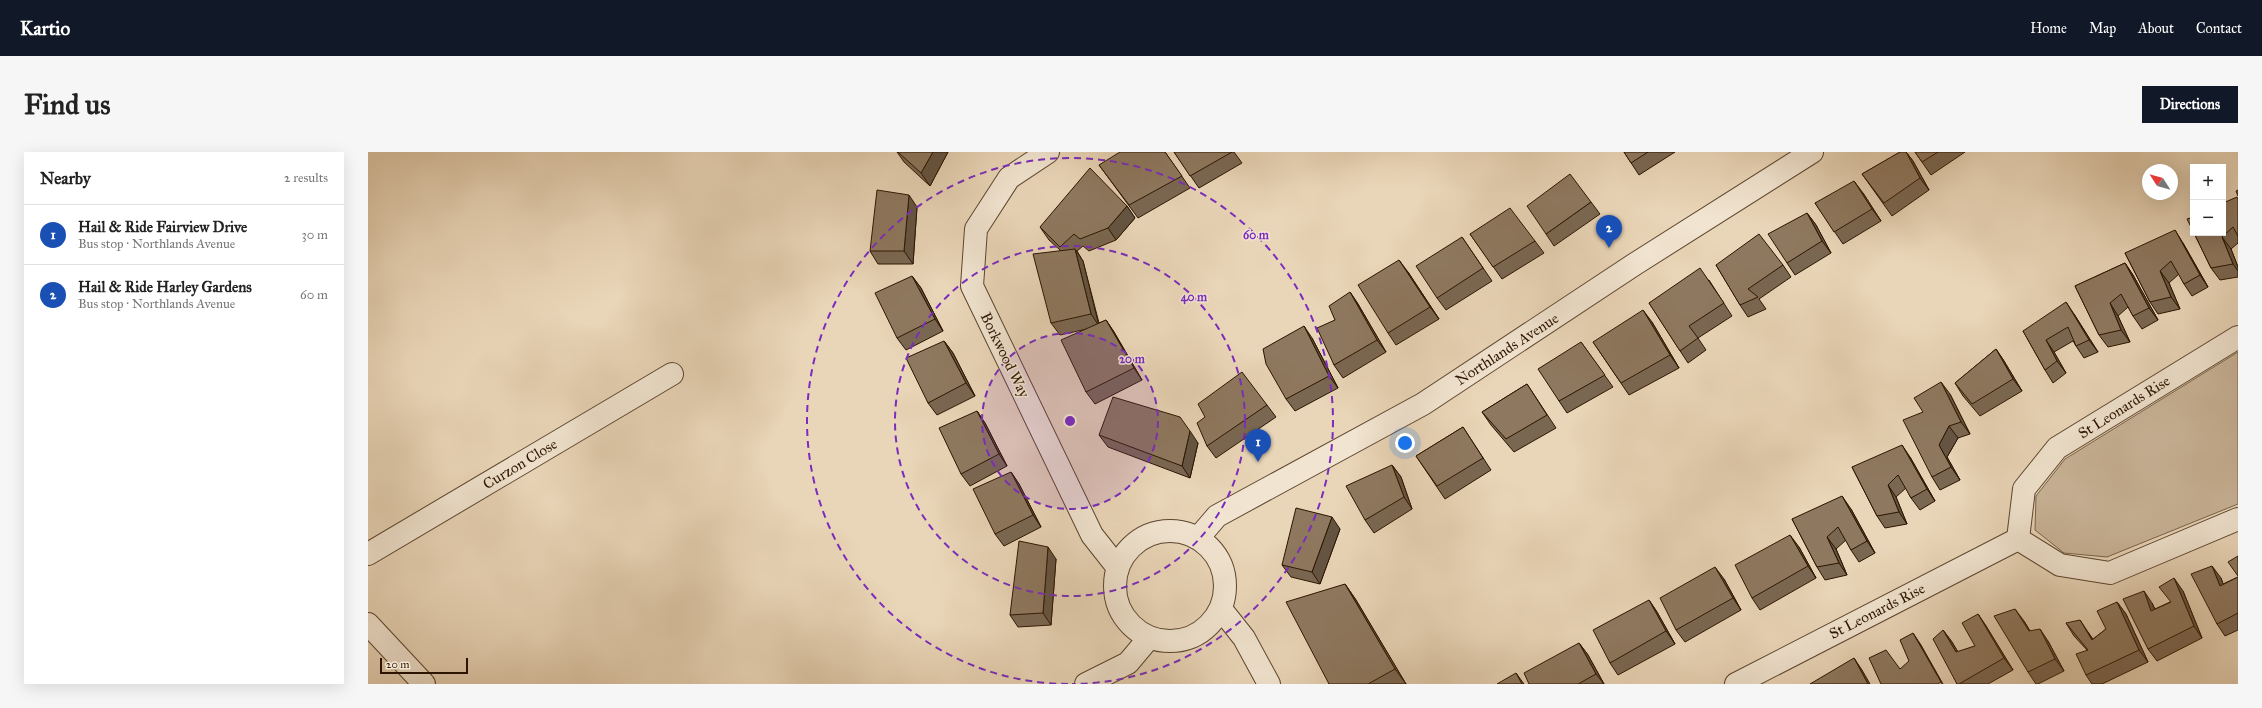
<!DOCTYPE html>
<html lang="en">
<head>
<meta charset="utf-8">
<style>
  :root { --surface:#fff; --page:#f6f6f6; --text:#222; --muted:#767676; --line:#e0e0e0; --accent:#111827 }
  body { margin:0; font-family:"IM FELL Great Primer",serif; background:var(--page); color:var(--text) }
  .controls { position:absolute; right:12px; top:12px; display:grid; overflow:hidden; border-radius:0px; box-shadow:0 4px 16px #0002 }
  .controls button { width:36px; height:36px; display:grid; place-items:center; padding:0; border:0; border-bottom:1px solid var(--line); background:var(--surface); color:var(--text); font:20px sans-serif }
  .compass { position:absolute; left:1774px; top:12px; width:36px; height:36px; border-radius:50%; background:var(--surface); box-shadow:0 4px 16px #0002; rotate:306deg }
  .scale { position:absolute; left:12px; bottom:10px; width:88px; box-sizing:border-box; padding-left:4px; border:2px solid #2c1400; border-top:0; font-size:11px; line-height:14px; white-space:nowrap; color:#2c1400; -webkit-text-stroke:3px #f1e4d0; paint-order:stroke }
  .you { position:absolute; left:1037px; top:291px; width:14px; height:14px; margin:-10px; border:3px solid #fff; border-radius:50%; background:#1a73e8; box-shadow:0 0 0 6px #1a73e833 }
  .badge { display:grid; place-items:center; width:26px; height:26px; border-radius:50%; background:var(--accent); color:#fff; font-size:13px; font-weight:700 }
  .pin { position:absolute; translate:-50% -33px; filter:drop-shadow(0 1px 2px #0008) }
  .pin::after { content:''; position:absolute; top:21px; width:14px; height:12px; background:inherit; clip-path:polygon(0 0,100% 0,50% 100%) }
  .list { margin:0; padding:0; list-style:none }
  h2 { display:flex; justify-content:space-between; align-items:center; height:52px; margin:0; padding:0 16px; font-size:17px }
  h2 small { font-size:13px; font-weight:400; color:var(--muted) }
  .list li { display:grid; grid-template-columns:26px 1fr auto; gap:12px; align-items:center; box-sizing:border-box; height:60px; padding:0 16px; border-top:1px solid var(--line) }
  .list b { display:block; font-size:15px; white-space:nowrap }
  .list p { margin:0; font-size:13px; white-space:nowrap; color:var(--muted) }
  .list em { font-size:13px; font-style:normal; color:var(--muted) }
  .map { position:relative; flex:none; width:1870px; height:532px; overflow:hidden; border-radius:0px }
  header { display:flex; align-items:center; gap:24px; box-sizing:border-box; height:56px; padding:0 20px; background:var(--accent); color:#fff }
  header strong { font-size:19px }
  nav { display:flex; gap:22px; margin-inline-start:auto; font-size:14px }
  .intro { display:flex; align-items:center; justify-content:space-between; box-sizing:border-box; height:96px; padding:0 24px }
  h1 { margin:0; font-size:28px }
  .button { padding:10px 18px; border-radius:0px; background:var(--accent); color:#fff; font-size:14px; font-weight:700 }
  main { display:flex; gap:24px; padding:0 24px }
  aside { flex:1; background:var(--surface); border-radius:0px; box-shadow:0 4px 16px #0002 }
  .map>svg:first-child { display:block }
  .green { fill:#c9b498; stroke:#7a644c }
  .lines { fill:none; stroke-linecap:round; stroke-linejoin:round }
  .minor-casing { stroke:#5b442e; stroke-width:24 }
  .tertiary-casing { stroke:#5b442e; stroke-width:24 }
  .minor { stroke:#f1e4d0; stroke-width:22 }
  .tertiary { stroke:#f1e4d0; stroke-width:22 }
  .wall { fill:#7a6752; stroke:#2c1400 }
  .shaded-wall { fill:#635442; stroke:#2c1400 }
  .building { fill:#8e785f; stroke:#2c1400 }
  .ring { fill:none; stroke:#7b2cbf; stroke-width:2; stroke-dasharray:7 5 }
  .labels { text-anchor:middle; stroke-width:3; stroke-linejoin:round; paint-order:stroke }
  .street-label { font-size:15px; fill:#2c1400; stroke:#f1e4d0 }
  .centre { fill:#7b2cbf; stroke:#f1e4d0; stroke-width:2 }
  .ring-label { font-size:12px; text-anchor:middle; font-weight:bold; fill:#7b2cbf; stroke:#f1e4d0; stroke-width:3; stroke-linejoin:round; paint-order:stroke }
</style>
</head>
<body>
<header>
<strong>Kartio</strong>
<nav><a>Home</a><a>Map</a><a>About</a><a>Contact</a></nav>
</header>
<div class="intro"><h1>Find us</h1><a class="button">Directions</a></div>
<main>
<aside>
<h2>Nearby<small>2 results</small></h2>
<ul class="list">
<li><span class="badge" style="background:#1a4fb4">1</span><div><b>Hail &amp; Ride Fairview Drive</b><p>Bus stop · Northlands Avenue</p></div><em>30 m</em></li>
<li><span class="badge" style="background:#1a4fb4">2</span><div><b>Hail &amp; Ride Harley Gardens</b><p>Bus stop · Northlands Avenue</p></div><em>60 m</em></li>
</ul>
</aside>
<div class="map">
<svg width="1870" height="532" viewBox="0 0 1870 532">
  <rect width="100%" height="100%" fill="#e9d5b7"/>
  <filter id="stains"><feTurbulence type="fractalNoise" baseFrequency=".005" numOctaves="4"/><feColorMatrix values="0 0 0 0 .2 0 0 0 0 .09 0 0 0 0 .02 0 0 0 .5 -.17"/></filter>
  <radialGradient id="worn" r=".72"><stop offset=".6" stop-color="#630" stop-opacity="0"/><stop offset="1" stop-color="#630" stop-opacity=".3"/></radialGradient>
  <path class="green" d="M1870 200V352L1739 405 1696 401 1667 378 1668 344 1697 307Z"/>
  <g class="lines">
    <defs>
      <path id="minor" d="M680 0 641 26 608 77 604 134 724 383 750 416
        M1870 185 1689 296 1656 337 1650 387 1692 413 1742 421 1870 367
        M747 434a55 55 0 1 1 110 0a55 55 0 1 1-110 0Z
        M831 385 849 364 1055 252 1267 112 1444 0
        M0 402 304 222
        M853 457 876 486 901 532
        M718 532 760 511 781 486
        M1368 532 1650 387"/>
      <path id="tertiary" d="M0 472 56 532"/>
    </defs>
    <use href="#minor" class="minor-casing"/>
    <use href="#tertiary" class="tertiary-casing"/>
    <use href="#minor" class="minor"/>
    <use href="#tertiary" class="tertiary"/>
  </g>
  <path class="wall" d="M529 0H580L562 34 536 10Z
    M797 0 822 36 770 66 731 13Z
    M806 0H866L874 11 831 36Z
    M1256 0H1307L1271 23Z
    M1532 0H1538L1545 9 1561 38 1524 64 1494 22Z
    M1547 0H1597L1563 23Z
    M1495 41 1513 69 1475 92 1447 51Z
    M1870 47V91L1863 97 1870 115V125L1852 128 1843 116 1826 81Z
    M1223 50 1232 62 1186 94 1178 82Z
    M759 54 767 66 748 88 721 99 715 94 709 99 715 109 731 171 738 168 746 180 774 228 727 252 718 240 719 177 692 183 683 171 692 98 681 88 672 75Z
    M549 55 545 112H510L502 99Z
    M1439 61 1448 73 1463 101 1427 123 1419 111Z
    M1102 82 1167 89 1176 101 1134 127Z
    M1094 85 1124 129 1078 158 1069 146Z
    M1815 91 1840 135 1824 144 1816 132 1811 122 1801 131 1812 157 1790 162 1782 150 1757 101Z
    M1757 111 1765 123 1790 168 1774 177 1765 164 1760 155 1750 164 1762 190 1740 195 1731 183 1707 134Z
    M1348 113H1415L1423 125 1391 147 1398 157 1380 165 1372 153Z
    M1040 120 1071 167 1028 193 1020 181Z
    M544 124 553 136 575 179 538 198 529 186Z
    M1341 128 1364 164 1330 186 1338 198 1320 211 1281 151Z
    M982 140 990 152 1018 200 975 226 966 213 967 168Z
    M1706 162 1730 200 1716 206 1708 194 1705 189 1686 200 1698 221 1685 231 1677 218 1655 179Z
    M1284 170 1311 216 1261 243 1225 190Z
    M944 186 970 236 927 259 918 247Z
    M576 189 585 201 607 244 569 263 560 251Z
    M1213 190 1245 235 1199 261 1191 249Z
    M1628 197 1636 209 1654 239 1612 264 1595 244 1587 231Z
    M1159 232 1188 276 1146 300 1123 273 1114 260Z
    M1582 242 1602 282 1590 286 1579 305 1592 328 1572 338 1564 325 1555 260Z
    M899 253 908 265 848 306 839 294 837 265Z
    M609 259 617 271 639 314 602 334 593 322Z
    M1095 275 1123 318 1077 347 1048 304Z
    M731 283 830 291 822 326 740 295Z
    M1542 305 1567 349 1552 358 1543 346 1538 336 1528 345 1539 372 1517 376 1509 364 1484 315Z
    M1024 313 1033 325 1044 357 1006 381 997 368Z
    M643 320 651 332 673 375 636 394 627 382Z
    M1483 357 1507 401 1491 410 1483 398 1478 388 1468 397 1479 423 1457 428 1449 415 1424 367Z
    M972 377 952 432 923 425 914 413Z
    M1431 395 1448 426 1392 458 1384 446Z
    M688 407 683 473 650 475 642 463Z
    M1870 425V478L1857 484 1849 472 1853 426 1855 432Z
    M1356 427 1373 458 1317 490 1308 478Z
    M977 432 988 448 1038 532H961Z
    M1815 439 1834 486 1789 509 1780 497 1784 451 1787 457 1802 450Z
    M1281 448 1289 460 1307 492 1250 523 1242 511Z
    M1749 450 1758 462 1780 510 1734 532H1724L1718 523 1719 498 1706 484 1698 471 1720 480 1725 487 1738 477Z
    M1610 462 1618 474 1645 518 1620 532H1589L1575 478 1584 490 1590 500 1607 494Z
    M1656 469 1662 479 1680 489 1696 519 1670 532H1668L1660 520Z
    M1211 491 1220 503 1236 532H1161Z"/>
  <path class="shaded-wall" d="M565 0H580L562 34 553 21Z
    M1538 0 1545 9 1561 38 1552 26Z
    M1486 29 1495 41 1513 69 1504 57Z
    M541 43 549 55 545 112 536 99Z
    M759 54 767 66 748 88 740 76Z
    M1439 61 1448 73 1463 101 1454 89Z
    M1807 78 1815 91 1840 135 1832 123Z
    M1854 85 1863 97 1870 115V119L1865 112Z
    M707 97 715 109 731 174 723 162Z
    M1031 108 1040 120 1071 167 1062 155Z
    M1757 111 1765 123 1790 168 1781 156Z
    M1792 119 1801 131 1812 157 1803 145Z
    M544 124 553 136 575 179 567 167Z
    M982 140 990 152 1018 200 1009 188Z
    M1698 150 1706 162 1730 200 1721 188Z
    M1742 151 1750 164 1762 190 1753 178Z
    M1275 158 1284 170 1311 216 1302 203Z
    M738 168 746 180 774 228 766 216Z
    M936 174 944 186 970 236 961 224Z
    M1678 188 1686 200 1698 221 1689 209Z
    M576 189 585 201 607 244 598 231Z
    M1628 197 1636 209 1654 239 1645 227Z
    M1573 230 1582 242 1602 282 1593 270Z
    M609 259 617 271 639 314 631 302Z
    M1581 274 1590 286 1579 305 1592 328 1583 315 1571 293Z
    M822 279 830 291 822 326 814 314Z
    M1534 293 1542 305 1567 349 1559 337Z
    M1024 313 1033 325 1044 357 1036 345Z
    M643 320 651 332 673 375 665 363Z
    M1520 333 1528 345 1539 372 1531 360Z
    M1474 344 1483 357 1507 401 1499 389Z
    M964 365 972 377 952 432 944 420Z
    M1422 383 1431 395 1448 426 1440 414Z
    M1459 385 1468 397 1479 423 1471 411Z
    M680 395 688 407 683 473 675 461Z
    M1844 414 1853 426 1860 446 1852 434Z
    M1347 415 1356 427 1373 458 1365 446Z
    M1806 426 1815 439 1834 486 1826 474Z
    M977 432 988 448 1038 532 1027 517Z
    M1776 439 1784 451 1792 471 1783 459Z
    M1281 448 1289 460 1307 492 1298 479Z
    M1749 450 1758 462 1780 510 1771 498Z
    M1647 457 1656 469 1670 492 1661 479Z
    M1610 462 1618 474 1645 518 1636 506Z
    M1712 468 1720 480 1732 500 1724 488Z
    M1672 477 1680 489 1696 519 1687 507Z
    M1575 478 1584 490 1597 512 1588 500Z
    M1545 481 1553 493 1575 532H1574L1573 530Z
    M1211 491 1220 503 1236 532 1228 522Z
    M1486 506 1494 518 1502 532H1500Z
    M1148 521 1156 532H1154Z"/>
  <path class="building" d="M530 0H565L553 21Z
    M752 0H797L814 24 761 53 731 13Z
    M806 0H864L822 24Z
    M1256 0H1280L1263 11Z
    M1532 0H1538L1552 26 1516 51 1494 22Z
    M1547 0H1570L1554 10Z
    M722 16 759 54 740 76 712 87 706 82 692 95 672 75Z
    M1202 22 1223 50 1178 82 1159 54Z
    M1486 29 1504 57 1466 80 1447 51Z
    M509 38 541 43 536 99H502Z
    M1870 38V44L1868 39Z
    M1869 45 1870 47V84L1865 75 1854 85 1865 112 1843 116 1826 81H1855V51Z
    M1142 56 1167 89 1125 115 1102 82Z
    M1439 61 1454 89 1419 111 1400 82Z
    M1825 65V79L1819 67Z
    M1807 78 1832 123 1816 132 1803 109 1792 119 1803 145 1782 150 1757 101Z
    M1391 82 1415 113 1380 137 1390 145 1372 153 1348 113Z
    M1094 85 1115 116 1069 146 1048 114Z
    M707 97 723 162 683 171 665 102Z
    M1031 108 1062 155 1020 181 990 133Z
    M1757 111 1781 156 1765 164 1753 142 1742 151 1753 178 1731 183 1707 134Z
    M1332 116 1356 151 1321 174 1330 186 1312 199 1281 151Z
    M544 124 567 167 529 186 507 141Z
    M982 140 1009 188 966 213 949 176 967 168 961 154Z
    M1698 150 1721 188 1708 194 1700 175 1678 188 1689 209 1677 218 1655 179Z
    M1275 158 1302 203 1253 231 1225 190Z
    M738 168 766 216 718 240 693 188Z
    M936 174 961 224 918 247 898 212 895 197Z
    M576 189 598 231 560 251 538 206Z
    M1213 190 1237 223 1191 249 1170 217Z
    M1628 197 1645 227 1604 252 1587 231Z
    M874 220 899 253 839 294 829 271 837 265 830 252Z
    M1573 230 1593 270 1581 274 1571 293 1583 315 1564 325 1535 268 1555 260 1546 246Z
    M1159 232 1179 263 1138 287 1114 260Z
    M745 245 812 265 822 279 814 314 731 283Z
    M609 259 631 302 593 322 571 276Z
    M1095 275 1115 306 1069 334 1048 304Z
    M1534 293 1559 337 1543 346 1530 323 1520 333 1531 360 1509 364 1484 315Z
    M1024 313 1036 345 997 368 978 334Z
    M643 320 665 363 627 382 605 337Z
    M1474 344 1499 389 1483 398 1470 375 1459 385 1471 411 1449 415 1424 367Z
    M928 356 964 365 944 420 914 413Z
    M1422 383 1440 414 1384 446 1367 413Z
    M651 389 680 395 675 461 642 463Z
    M1870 404V424L1860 410Z
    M1844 414 1852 434 1870 425V461L1849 472 1823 422Z
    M1347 415 1365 446 1308 478 1292 446Z
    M1806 426 1826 474 1780 497 1755 447 1776 439 1783 459 1803 450 1791 435Z
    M977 432 1027 517 1000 532H961L918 450Z
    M1281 448 1298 479 1242 511 1225 478Z
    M1749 450 1771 498 1718 523 1708 502 1720 498 1698 471 1712 468 1724 488 1738 477 1729 459Z
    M1647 457 1661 479 1672 477 1687 507 1660 520 1626 464Z
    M1610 462 1636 506 1591 532H1589L1565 487 1575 478 1588 500 1607 494 1594 471Z
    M1545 481 1573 530 1570 532H1513L1501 506 1518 498 1532 517 1541 509 1532 488Z
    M1211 491 1228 522 1210 532H1161L1156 521Z
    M1486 506 1500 532H1442Z
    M1148 521 1154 532H1129Z"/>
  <circle cx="702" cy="269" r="88" fill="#7b2cbf" fill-opacity=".12"/>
  <g class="ring">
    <circle cx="702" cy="269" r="88"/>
    <circle cx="702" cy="269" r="175"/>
    <path d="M700 532A263 263 0 1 1 704 532"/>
  </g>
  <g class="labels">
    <g class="street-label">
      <text transform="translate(1139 197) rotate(-33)" y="5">Northlands Avenue</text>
      <text transform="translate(637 203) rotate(64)" y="5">Borkwood Way</text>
      <text transform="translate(1756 255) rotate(-32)" y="5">St Leonards Rise</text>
      <text transform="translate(152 312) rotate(-31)" y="5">Curzon Close</text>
      <text transform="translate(1509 459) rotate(-27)" y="5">St Leonards Rise</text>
    </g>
  </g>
  <circle cx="702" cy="269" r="6" class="centre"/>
  <g class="ring-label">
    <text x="888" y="87">60 m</text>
    <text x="826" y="149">40 m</text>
    <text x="764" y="211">20 m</text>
  </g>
  <rect width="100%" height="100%" filter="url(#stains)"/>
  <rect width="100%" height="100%" fill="url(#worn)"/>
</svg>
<div class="controls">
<button>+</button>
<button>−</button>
</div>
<svg class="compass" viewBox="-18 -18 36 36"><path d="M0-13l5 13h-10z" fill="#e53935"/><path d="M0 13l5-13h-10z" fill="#767676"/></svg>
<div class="scale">20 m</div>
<div class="you"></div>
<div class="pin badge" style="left:890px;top:310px;background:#1a4fb4">1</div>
<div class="pin badge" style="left:1241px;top:96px;background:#1a4fb4">2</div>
</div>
</main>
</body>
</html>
